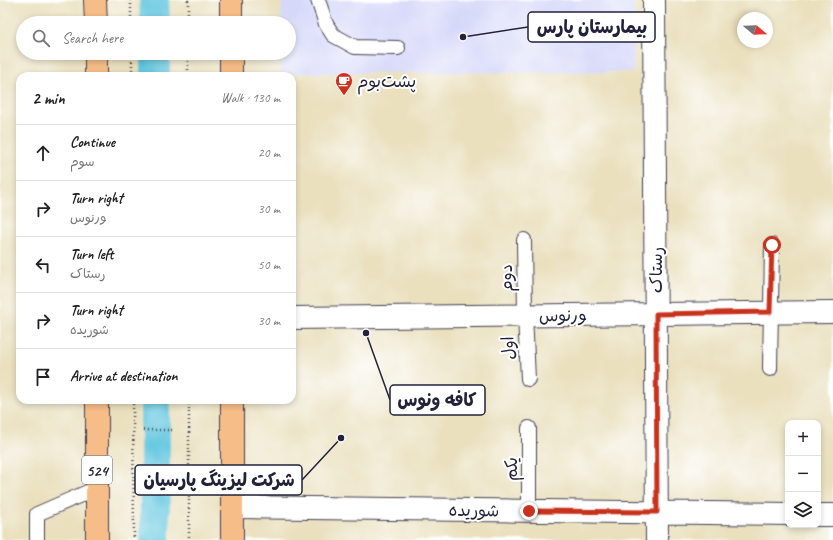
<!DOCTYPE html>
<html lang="en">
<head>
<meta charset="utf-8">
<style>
  :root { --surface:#fff; --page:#f6f6f6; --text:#222; --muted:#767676; --line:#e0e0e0 }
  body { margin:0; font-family:Caveat,"Playpen Sans Arabic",sans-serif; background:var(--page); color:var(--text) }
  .controls { position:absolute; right:12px; bottom:12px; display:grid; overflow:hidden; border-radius:8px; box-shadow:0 2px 6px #0003 }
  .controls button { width:36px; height:36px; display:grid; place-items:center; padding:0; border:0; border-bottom:1px solid var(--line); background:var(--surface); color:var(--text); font:20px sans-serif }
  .compass { position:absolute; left:737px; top:12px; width:36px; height:36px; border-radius:50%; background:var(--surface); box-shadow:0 2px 6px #0003; rotate:109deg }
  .stop { position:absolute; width:12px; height:12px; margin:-9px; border:3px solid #c8321e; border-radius:50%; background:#fff }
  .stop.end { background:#c8321e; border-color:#fff; box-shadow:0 1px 4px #0008 }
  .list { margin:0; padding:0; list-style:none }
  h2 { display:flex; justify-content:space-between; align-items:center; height:52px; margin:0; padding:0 16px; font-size:17px }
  h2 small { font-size:13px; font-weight:400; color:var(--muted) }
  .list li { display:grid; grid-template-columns:26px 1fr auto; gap:12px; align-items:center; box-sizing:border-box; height:56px; padding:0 16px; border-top:1px solid var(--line) }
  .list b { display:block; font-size:15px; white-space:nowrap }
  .list p { margin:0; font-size:13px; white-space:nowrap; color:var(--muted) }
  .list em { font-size:13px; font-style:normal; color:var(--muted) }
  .icon { flex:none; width:22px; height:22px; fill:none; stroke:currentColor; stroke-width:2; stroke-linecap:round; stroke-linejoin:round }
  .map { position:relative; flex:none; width:833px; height:540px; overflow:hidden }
  .search { position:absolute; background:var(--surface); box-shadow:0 2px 6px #0003; left:16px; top:16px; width:280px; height:44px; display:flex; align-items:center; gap:10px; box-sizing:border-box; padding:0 14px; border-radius:22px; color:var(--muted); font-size:15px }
  .panel { position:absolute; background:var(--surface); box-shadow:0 2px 6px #0003; left:16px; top:72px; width:280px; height:332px; border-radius:12px }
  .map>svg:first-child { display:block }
  .built { fill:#d6d8f9 }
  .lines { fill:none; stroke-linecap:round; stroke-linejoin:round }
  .canal { stroke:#61c6df; stroke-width:30 }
  .service-casing { stroke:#403e4f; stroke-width:16 }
  .minor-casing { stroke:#403e4f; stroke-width:24 }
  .primary-casing { stroke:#403e4f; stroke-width:24 }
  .path { stroke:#403e4f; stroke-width:2.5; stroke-dasharray:1 3; stroke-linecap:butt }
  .service { stroke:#fff; stroke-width:14 }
  .minor { stroke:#fff; stroke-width:22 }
  .primary { stroke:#f7bd88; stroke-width:22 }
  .path-bridge { stroke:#403e4f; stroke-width:2.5; stroke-dasharray:1 3; stroke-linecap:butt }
  .route { stroke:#c8321e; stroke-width:5 }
  .labels { text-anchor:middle; stroke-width:4; stroke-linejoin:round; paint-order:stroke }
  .shield { fill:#fff; stroke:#646476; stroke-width:1 }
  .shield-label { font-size:16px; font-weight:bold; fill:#22223b }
  .poi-label { font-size:17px; fill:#22223b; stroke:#fff; text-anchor:start }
  .street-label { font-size:17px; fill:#22223b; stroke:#fff }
  .leader { fill:none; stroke:#22223b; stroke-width:1.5 }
  .callout-dot { fill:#22223b; stroke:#fff; stroke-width:1.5 }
  .callout { fill:#fff; stroke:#22223b; stroke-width:1.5 }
  .callout-label { font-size:18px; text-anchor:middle; font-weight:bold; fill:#22223b }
</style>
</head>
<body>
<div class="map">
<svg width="833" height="540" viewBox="0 0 833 540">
  <rect width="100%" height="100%" fill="#fff"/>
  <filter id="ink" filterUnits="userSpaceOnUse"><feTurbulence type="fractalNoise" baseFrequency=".025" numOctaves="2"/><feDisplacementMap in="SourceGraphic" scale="8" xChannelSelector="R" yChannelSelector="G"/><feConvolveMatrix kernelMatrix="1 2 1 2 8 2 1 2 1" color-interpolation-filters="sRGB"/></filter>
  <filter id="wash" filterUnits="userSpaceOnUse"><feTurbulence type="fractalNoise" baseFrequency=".012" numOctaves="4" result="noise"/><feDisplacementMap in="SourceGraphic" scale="16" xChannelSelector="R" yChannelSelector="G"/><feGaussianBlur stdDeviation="0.9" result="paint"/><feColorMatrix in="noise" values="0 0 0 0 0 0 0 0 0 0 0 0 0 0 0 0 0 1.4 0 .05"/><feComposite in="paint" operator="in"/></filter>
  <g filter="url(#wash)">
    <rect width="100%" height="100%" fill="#eae0be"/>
    <path class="built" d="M282 0H634L633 72 281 73V53H289V23H281Z"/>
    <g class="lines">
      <path class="canal" d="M154 0 155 23
        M155 53V76
        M155 400V540"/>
    </g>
  </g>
  <g filter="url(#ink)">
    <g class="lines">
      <defs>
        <path id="service" d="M318 0 326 24 333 35 355 47 398 48
          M524 240 525 315 528 379
          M770 369 772 245
          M529 428V511
          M37 540V514L97 488"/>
        <path id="minor" d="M654 0 657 540
          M292 318 833 312
          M232 507 788 514
          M818 515H833"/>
        <path id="primary" d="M95 0 96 23
          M231 0V23
          M96 53V76
          M231 53V76
          M97 400V540
          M232 400V540"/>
      </defs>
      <use href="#service" class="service-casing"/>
      <use href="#minor" class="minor-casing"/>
      <use href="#primary" class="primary-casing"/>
      <path class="path" d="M131 0V23
        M188 0V23
        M132 53V76
        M188 53V76
        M133 400 134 540
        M189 400V540"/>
      <use href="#service" class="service"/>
      <use href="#minor" class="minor"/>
      <use href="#primary" class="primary"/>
      <path class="path-bridge" d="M143 430H174"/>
    </g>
  </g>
  <g class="lines" filter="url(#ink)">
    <path class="route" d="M529 511 657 512 656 314 770 312 772 245"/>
  </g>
  <defs>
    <symbol id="cafe-pin" viewBox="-11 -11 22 30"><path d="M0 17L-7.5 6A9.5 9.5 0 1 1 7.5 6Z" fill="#c8321e" stroke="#fff"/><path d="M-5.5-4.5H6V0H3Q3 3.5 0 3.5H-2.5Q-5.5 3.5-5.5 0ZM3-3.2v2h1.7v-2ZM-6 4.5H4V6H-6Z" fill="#fff"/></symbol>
  </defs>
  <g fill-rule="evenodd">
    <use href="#cafe-pin" x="334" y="71" width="20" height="27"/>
  </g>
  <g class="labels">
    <rect class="shield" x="82" y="456" width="30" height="28" rx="3"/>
    <g class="shield-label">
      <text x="97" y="476">524</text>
    </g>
    <g class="poi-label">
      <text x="357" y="87">پشت‌بوم</text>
    </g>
    <g class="street-label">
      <text transform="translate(656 270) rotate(-90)" y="6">رستاک</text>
      <text transform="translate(506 278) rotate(-91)" y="6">دوم</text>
      <text transform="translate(563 315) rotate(-1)" y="6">ورنوس</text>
      <text transform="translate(508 348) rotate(-93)" y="6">اول</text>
      <text transform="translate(511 469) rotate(-90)" y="6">یکم</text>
      <text transform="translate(474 510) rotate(1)" y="6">شوریده</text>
    </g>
  </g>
  <path class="leader" d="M463 37L528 27M366 333L390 400M341 438L302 480"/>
  <g class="callout-dot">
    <circle cx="463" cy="37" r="4"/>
    <circle cx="366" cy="333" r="4"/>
    <circle cx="341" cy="438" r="4"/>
  </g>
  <g class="callout">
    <rect x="528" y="12" width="127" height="30" rx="4"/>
    <rect x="390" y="385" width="95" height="30" rx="4"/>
    <rect x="135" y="465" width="167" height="30" rx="4"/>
  </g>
  <g class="callout-label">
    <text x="592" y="33">بیمارستان پارس</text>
    <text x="437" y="406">کافه ونوس</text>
    <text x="219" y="486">شرکت لیزینگ پارسیان</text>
  </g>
</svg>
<div class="controls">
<button>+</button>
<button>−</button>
<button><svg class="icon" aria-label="layers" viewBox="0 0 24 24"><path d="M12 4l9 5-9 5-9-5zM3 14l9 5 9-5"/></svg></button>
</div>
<svg class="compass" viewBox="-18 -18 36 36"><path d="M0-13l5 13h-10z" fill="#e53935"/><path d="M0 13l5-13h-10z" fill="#767676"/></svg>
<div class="stop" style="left:772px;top:245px"></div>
<div class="stop end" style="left:529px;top:511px"></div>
<div class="search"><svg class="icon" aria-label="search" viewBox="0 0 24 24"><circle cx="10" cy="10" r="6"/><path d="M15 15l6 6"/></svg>Search here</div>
<section class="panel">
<h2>2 min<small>Walk · 130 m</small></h2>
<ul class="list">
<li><svg class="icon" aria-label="ahead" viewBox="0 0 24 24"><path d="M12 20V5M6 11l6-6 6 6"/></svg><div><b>Continue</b><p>سوم</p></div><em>20 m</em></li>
<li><svg class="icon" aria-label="right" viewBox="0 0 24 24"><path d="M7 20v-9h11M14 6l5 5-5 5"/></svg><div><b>Turn right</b><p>ورنوس</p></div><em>30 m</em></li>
<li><svg class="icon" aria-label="left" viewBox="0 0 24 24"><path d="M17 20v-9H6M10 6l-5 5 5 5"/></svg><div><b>Turn left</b><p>رستاک</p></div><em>50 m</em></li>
<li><svg class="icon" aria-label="right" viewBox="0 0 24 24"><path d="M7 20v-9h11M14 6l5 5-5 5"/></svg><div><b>Turn right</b><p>شوریده</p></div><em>30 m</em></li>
<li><svg class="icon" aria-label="arrive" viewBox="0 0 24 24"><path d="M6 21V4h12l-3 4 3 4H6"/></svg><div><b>Arrive at destination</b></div></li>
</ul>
</section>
</div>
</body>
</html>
